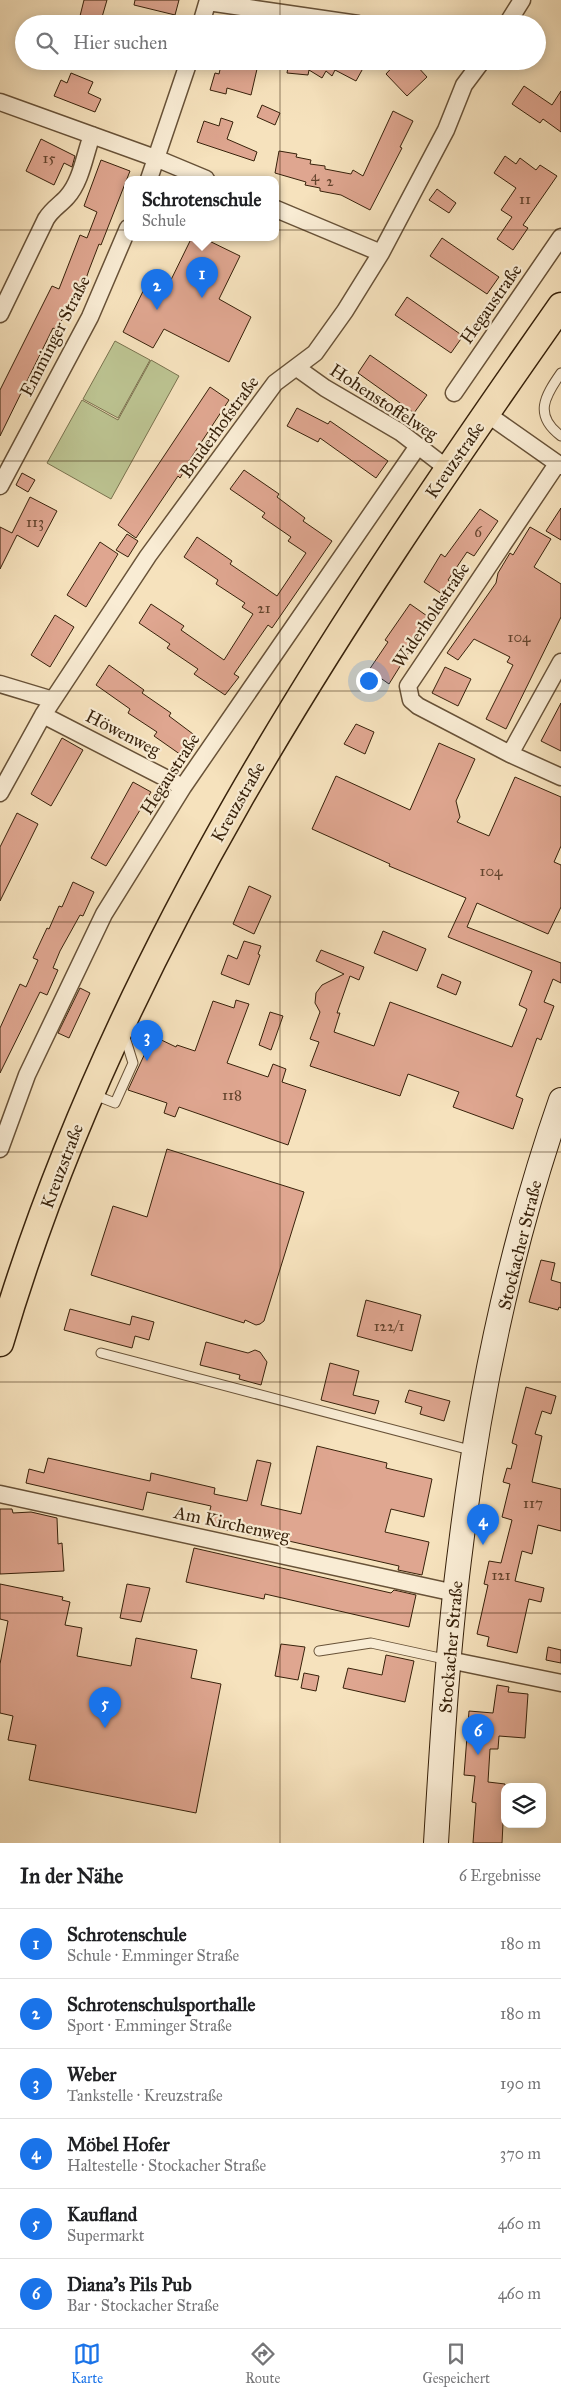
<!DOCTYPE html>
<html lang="de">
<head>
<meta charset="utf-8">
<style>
  :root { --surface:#fff; --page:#f6f6f6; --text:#202124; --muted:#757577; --line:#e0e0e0; --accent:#1a73e8 }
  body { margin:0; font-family:"IM FELL Great Primer",serif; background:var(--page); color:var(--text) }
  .controls { position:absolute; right:15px; bottom:15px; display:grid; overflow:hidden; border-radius:10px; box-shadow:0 2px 12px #0003 }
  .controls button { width:45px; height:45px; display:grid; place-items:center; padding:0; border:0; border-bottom:1px solid var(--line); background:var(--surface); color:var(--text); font:25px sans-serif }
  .you { position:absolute; left:368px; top:680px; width:18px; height:18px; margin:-12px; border:4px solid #fff; border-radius:50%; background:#1a73e8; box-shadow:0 0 0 8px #1a73e833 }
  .badge { display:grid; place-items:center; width:32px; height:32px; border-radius:50%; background:var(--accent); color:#fff; font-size:16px; font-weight:700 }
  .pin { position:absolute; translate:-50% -41px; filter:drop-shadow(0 1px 2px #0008) }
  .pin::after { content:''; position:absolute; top:26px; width:18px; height:15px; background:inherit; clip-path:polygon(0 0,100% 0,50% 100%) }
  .popup { position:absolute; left:124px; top:176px; width:155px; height:65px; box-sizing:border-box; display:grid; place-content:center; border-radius:10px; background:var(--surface); filter:drop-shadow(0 1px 4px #0005); font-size:16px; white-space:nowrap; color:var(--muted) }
  .popup b { font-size:19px; color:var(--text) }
  .popup::after { content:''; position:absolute; left:50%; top:100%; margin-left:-10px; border:10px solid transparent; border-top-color:var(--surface) }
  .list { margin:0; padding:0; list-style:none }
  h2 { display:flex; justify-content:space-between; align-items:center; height:65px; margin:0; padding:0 20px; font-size:21px }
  h2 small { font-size:16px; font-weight:400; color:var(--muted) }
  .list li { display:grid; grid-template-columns:32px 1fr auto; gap:15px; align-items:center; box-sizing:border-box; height:70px; padding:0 20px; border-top:1px solid var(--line) }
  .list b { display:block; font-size:19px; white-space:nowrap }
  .list p { margin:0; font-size:16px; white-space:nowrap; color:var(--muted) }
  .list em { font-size:16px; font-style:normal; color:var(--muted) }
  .icon { flex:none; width:28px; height:28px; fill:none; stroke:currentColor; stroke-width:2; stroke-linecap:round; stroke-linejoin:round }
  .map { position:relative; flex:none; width:561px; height:1843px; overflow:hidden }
  .search { position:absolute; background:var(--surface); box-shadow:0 2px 12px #0003; left:15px; right:15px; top:15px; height:55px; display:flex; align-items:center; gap:12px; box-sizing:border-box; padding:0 18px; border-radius:28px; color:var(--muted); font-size:19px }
  .sheet { height:485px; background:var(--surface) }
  nav { display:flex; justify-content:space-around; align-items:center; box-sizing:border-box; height:70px; border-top:1px solid var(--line); background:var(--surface); font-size:14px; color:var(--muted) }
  nav a { display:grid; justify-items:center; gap:2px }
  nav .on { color:var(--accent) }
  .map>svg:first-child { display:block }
  .garden { fill:#bcc391; stroke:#7a724e }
  .building { fill:#dfa690; stroke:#38220b }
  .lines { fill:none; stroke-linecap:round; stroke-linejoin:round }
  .lane-casing { stroke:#685238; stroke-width:11 }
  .street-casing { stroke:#685238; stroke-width:19 }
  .secondary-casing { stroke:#38220b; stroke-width:26 }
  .primary-casing { stroke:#38220b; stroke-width:29 }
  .lane { stroke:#f9ecd4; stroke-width:9 }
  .street { stroke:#f9ecd4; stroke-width:16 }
  .secondary { stroke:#f9ecd4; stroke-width:24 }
  .primary { stroke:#f6e2bd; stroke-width:26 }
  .grid { fill:none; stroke:#38220b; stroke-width:1; stroke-opacity:0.55 }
  .labels { text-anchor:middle; stroke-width:4.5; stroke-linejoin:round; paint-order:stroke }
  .number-label { font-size:15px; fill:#62432c }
  .street-label { font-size:18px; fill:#38220b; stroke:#f9ecd4 }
</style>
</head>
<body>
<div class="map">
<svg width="561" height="1843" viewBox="0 0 561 1843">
  <rect width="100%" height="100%" fill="#f6e2bd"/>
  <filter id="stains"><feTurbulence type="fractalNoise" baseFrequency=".004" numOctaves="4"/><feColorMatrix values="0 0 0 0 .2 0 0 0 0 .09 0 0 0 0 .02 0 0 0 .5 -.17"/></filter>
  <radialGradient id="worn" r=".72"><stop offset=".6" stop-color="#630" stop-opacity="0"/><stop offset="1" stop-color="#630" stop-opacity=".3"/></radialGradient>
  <path class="garden" d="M115 341 150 360 118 418 83 399Z
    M151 360 179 376 111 499 47 463 82 400 118 420Z"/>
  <path class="building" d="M84 0H107L100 24H78Z
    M135 0H179L175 15 134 5Z
    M222 61H247L245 66 257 69 251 95 227 88 226 94 210 90 215 73 219 74Z
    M289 61H367L356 81 335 70 332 76 326 71 322 78 309 70 308 75 287 73Z
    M398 61H407L413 68 416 65 427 77 407 96 386 74Z
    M71 73 93 82 88 93 101 99 95 112 54 96 61 80 67 83Z
    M524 86 552 105 561 91V132L543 119 540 123 512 104Z
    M262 105 280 113 275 125 257 117Z
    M393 111 413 121 400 147 402 148 370 210 341 195 320 191V188L305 185 306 182 275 173 279 151 297 154 296 157 311 160 310 164 325 166V169L351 174 353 170 363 176Z
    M221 118 233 122 227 139 257 152 254 161 197 142 204 121 219 126Z
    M41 139 75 156 72 167 64 163 54 185 26 171Z
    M505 156 516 164 520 158 536 170 540 165 557 176 523 225 528 228 513 250 497 239 512 217 501 210 516 188 494 173Z
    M101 160 130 171 101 245 99 244 89 270 74 313 69 311 55 329 53 328 0 436V390L52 286 59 289 80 235 87 238 97 212 84 206Z
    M437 189 456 203 449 213 429 200Z
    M192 237H201L240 256 219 299 251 317 229 362 164 329 153 348 123 332 149 279 167 288Z
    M442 238 499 277 487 294 430 256Z
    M407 297 463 336 451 353 395 315Z
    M370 355 427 395 414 413 358 373Z
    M210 387 229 400 189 461 190 462 180 478 178 476 136 538 118 525Z
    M297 408 328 424 330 421 388 461 376 478 320 438 318 442 287 426Z
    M244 470 279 494 277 497 305 518 303 521 332 541 272 628 268 625 234 674 239 677 225 695 194 674 198 669 167 648 170 644 139 623 151 604 184 626 181 630 224 660 253 614 242 607 245 603 216 584 218 580 184 557 197 537 232 561 230 564 277 596 306 553 288 541 291 537 262 517 265 513 230 489Z
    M22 473 35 480 28 492 16 485Z
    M30 497 57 511 38 547 17 535 0 569V527L12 533Z
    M561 508V540L546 531Z
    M480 509 498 521 474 556 467 552 448 580 451 582 442 594 424 582 441 554 445 557Z
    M530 527 551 539 534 567 561 584V617L506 729 486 719 513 665 507 662 510 657 474 639 458 660 447 653 496 583 498 573 510 553 513 555Z
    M127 534 138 541 128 557 116 550Z
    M100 542 118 554 86 607 67 595Z
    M410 604 430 618 389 684 369 670 388 642 385 640Z
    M55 615 74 627 50 667 31 655Z
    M109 665 144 690 142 693 171 713 169 716 197 737 184 757 154 736 157 732 128 713 130 709 96 685Z
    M445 667 471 679 458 706 432 693Z
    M561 703V751L541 741Z
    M356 724 374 732 365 754 344 744Z
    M62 738 83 750 51 806 31 794Z
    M439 743 475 759 456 801 460 817 457 822 489 836 515 777 561 797V846L554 862 561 865V907L548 934 477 903 467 927 561 963V983L553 979 544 1002 554 1006 541 1040 537 1038 516 1096 523 1099 513 1129 453 1107 459 1092 408 1074 400 1096 310 1066 319 1042 310 1039 320 1012 315 1003 316 993 322 985 344 974 316 961 321 950 364 967 359 980 350 976 337 1013H340L334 1032 374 1046 390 1002 512 1047 527 1009 519 1005 532 971 448 937 466 898 389 866 390 864 312 829 336 776 410 810Z
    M133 782 151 792 106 866 91 858Z
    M17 813 38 824 0 901V847Z
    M73 882 94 892 83 916 80 915 60 951 53 968 58 970 47 995 40 992 0 1073V1028L20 984 26 987 38 960 33 958 47 928 49 929 59 906 62 907Z
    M249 886 271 896 254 934 233 924Z
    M383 931 426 949 417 971 374 953Z
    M244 941 261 946 258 954 260 955 249 985 221 974 228 955 237 959Z
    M442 974 461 982 456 995 437 987Z
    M80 988 90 993 69 1038 58 1033Z
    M236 1000 249 1004 227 1063 268 1077 273 1064 286 1069 282 1082 306 1090 288 1145 179 1107 175 1117 164 1113 167 1103 128 1090 153 1036 176 1047 177 1045 195 1051 213 1001 234 1008Z
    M270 1012 283 1016 271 1050 259 1045Z
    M167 1149 304 1192 264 1321 260 1324 256 1325 245 1320 244 1323 91 1275 113 1206 147 1217Z
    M541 1260 555 1263 551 1280 561 1283V1308L559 1307 558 1310 529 1302Z
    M366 1300 421 1315 412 1351 357 1336Z
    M70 1309 130 1325 132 1316 154 1322 149 1340 135 1336 132 1348 64 1330Z
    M206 1342 248 1353 255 1350 260 1352 267 1362 261 1385 239 1379 240 1375 200 1365Z
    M330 1363 359 1371 353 1395 379 1401 375 1414 321 1400Z
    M526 1387 556 1396 551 1414 542 1411 535 1434 542 1436 532 1482 561 1489V1531L538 1525 532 1554 522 1551 515 1581 544 1588 541 1602 529 1599 517 1653 487 1646 489 1637 477 1634 488 1585 484 1584 489 1561 501 1563 512 1520 502 1517 510 1484 503 1482 507 1468 511 1469 517 1445 512 1443Z
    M409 1390 450 1401 444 1421 420 1414 422 1407 405 1402Z
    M317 1446 387 1463 386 1468 432 1479 424 1517 391 1509 385 1532 429 1542 422 1575 398 1570 399 1566 271 1537 270 1540 206 1525 211 1506 147 1492 143 1510 26 1483 29 1469 44 1473 48 1458 150 1481 151 1473 215 1488 214 1494 247 1501 257 1460 271 1463 261 1505 301 1514Z
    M0 1509H12L13 1513 31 1512 57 1518 58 1544 62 1543 64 1571 0 1574Z
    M194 1548 391 1593 394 1590 416 1595 409 1627 265 1594 264 1599 186 1582Z
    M0 1584 63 1597 62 1600 70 1602 65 1625 82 1628 77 1656 131 1666 136 1638 197 1650 191 1678 221 1684 196 1813 29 1780 36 1745 8 1740 13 1716 0 1713V1664L8 1621 0 1619Z
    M127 1584 150 1588 141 1622 120 1618Z
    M281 1644 305 1647 298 1680 275 1676Z
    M548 1647 561 1650V1663L546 1660Z
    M386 1655 414 1661 405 1702 343 1688 348 1668 382 1675Z
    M304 1673 319 1676 316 1691 301 1688Z
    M497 1685 509 1687 508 1692 528 1694 525 1738 499 1736 498 1749H490L488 1782 505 1784 502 1843H473L476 1803 472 1802 475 1776 464 1775 469 1711 493 1713Z"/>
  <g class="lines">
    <defs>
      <path id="lane" d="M561 373C545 396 533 415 561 436
        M92 1094 115 1103 133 1063 124 1034
        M101 1353 474 1451
        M319 1651 371 1643 449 1660"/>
      <path id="street" d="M208 2 358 24
        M201 24 208 0
        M507 24 522 0
        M0 102 158 159 206 179
        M149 179 189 61
        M276 209 381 253
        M0 314 46 219C52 209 60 205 67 197 81 182 85 154 92 135
        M297 368 325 388 400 432 448 469
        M454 393 561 237
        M487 414 561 466
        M557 464 408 686 411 700 418 706 510 754 561 777
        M0 486 90 317 128 228
        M0 684 53 700
        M43 715 183 787
        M510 754 561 662
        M0 793 43 715 148 556 275 383 315 353 345 311 381 253 446 130 464 85 482 61
        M0 1149 27 1075 104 914 183 787 418 446
        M0 1494 455 1593
        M449 1660 561 1683"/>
      <path id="secondary" d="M436 1843C442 1743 448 1643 461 1544 479 1396 512 1241 561 1100"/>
      <path id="primary" d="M0 1343C112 961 335 628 561 306"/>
    </defs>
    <use href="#lane" class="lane-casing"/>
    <use href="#street" class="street-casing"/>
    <use href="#secondary" class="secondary-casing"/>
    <use href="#primary" class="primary-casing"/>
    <use href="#lane" class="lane"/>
    <use href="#street" class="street"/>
    <use href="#secondary" class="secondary"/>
    <use href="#primary" class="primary"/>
  </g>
  <path class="grid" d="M280 0V24M280 61V1843M0 230H561M0 461H561M0 691H561M0 922H561M0 1152H561M0 1382H561M0 1613H561"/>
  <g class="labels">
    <g class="number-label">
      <text x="49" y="163">15</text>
      <text x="315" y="181">4</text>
      <text x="330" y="186">2</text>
      <text x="525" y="204">11</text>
      <text x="35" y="527">113</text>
      <text x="478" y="537">6</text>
      <text x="264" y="613">21</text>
      <text x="519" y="642">104</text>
      <text x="491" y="876">104</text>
      <text x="232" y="1100">118</text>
      <text x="389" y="1331">122/1</text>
      <text x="533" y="1508">117</text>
      <text x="501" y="1580">121</text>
    </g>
    <g class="street-label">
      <text transform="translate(491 304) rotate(-55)" y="6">Hegaustraße</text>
      <text transform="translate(55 336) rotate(-63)" y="6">Emminger Straße</text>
      <text transform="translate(384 402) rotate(33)" y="6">Hohenstoffelweg</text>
      <text transform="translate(219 427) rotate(-54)" y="6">Bruderhofstraße</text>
      <text transform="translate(455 460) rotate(-55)" y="6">Kreuzstraße</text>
      <text transform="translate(431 615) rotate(-56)" y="6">Widerholdstraße</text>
      <text transform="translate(123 733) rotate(27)" y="6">Höwenweg</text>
      <text transform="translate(170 774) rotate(-57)" y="6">Hegaustraße</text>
      <text transform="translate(238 802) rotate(-60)" y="6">Kreuzstraße</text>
      <text transform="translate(62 1166) rotate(-69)" y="6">Kreuzstraße</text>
      <text transform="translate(520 1245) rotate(-76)" y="6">Stockacher Straße</text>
      <text transform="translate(232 1524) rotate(12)" y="6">Am Kirchenweg</text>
      <text transform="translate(451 1647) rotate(-85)" y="6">Stockacher Straße</text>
    </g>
  </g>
  <rect width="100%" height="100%" filter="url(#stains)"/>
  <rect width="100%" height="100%" fill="url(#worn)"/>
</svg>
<div class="controls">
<button><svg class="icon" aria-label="layers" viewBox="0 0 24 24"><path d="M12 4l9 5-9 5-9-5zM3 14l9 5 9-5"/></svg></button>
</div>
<div class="you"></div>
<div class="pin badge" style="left:202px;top:298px">1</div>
<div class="popup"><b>Schrotenschule</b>Schule</div>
<div class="pin badge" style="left:157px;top:310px">2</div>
<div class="pin badge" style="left:147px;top:1061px">3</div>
<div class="pin badge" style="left:483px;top:1545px">4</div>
<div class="pin badge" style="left:105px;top:1728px">5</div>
<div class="pin badge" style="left:478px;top:1755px">6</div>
<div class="search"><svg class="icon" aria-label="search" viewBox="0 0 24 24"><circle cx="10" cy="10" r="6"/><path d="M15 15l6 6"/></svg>Hier suchen</div>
</div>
<section class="sheet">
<h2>In der Nähe<small>6 Ergebnisse</small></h2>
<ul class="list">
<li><span class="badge">1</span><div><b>Schrotenschule</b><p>Schule · Emminger Straße</p></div><em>180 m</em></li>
<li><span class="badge">2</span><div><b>Schrotenschulsporthalle</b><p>Sport · Emminger Straße</p></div><em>180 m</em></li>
<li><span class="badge">3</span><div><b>Weber</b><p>Tankstelle · Kreuzstraße</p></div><em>190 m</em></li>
<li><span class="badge">4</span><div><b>Möbel Hofer</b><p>Haltestelle · Stockacher Straße</p></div><em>370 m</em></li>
<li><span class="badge">5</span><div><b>Kaufland</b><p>Supermarkt</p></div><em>460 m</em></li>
<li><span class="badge">6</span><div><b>Diana's Pils Pub</b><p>Bar · Stockacher Straße</p></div><em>460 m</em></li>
</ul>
</section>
<nav>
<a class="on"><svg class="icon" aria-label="map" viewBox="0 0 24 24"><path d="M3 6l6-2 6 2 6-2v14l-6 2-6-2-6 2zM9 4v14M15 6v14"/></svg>Karte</a>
<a><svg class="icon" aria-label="directions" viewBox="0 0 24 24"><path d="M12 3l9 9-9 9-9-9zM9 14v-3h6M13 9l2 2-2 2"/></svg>Route</a>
<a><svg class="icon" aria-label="saved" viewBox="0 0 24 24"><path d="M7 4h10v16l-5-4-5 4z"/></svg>Gespeichert</a>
</nav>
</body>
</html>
